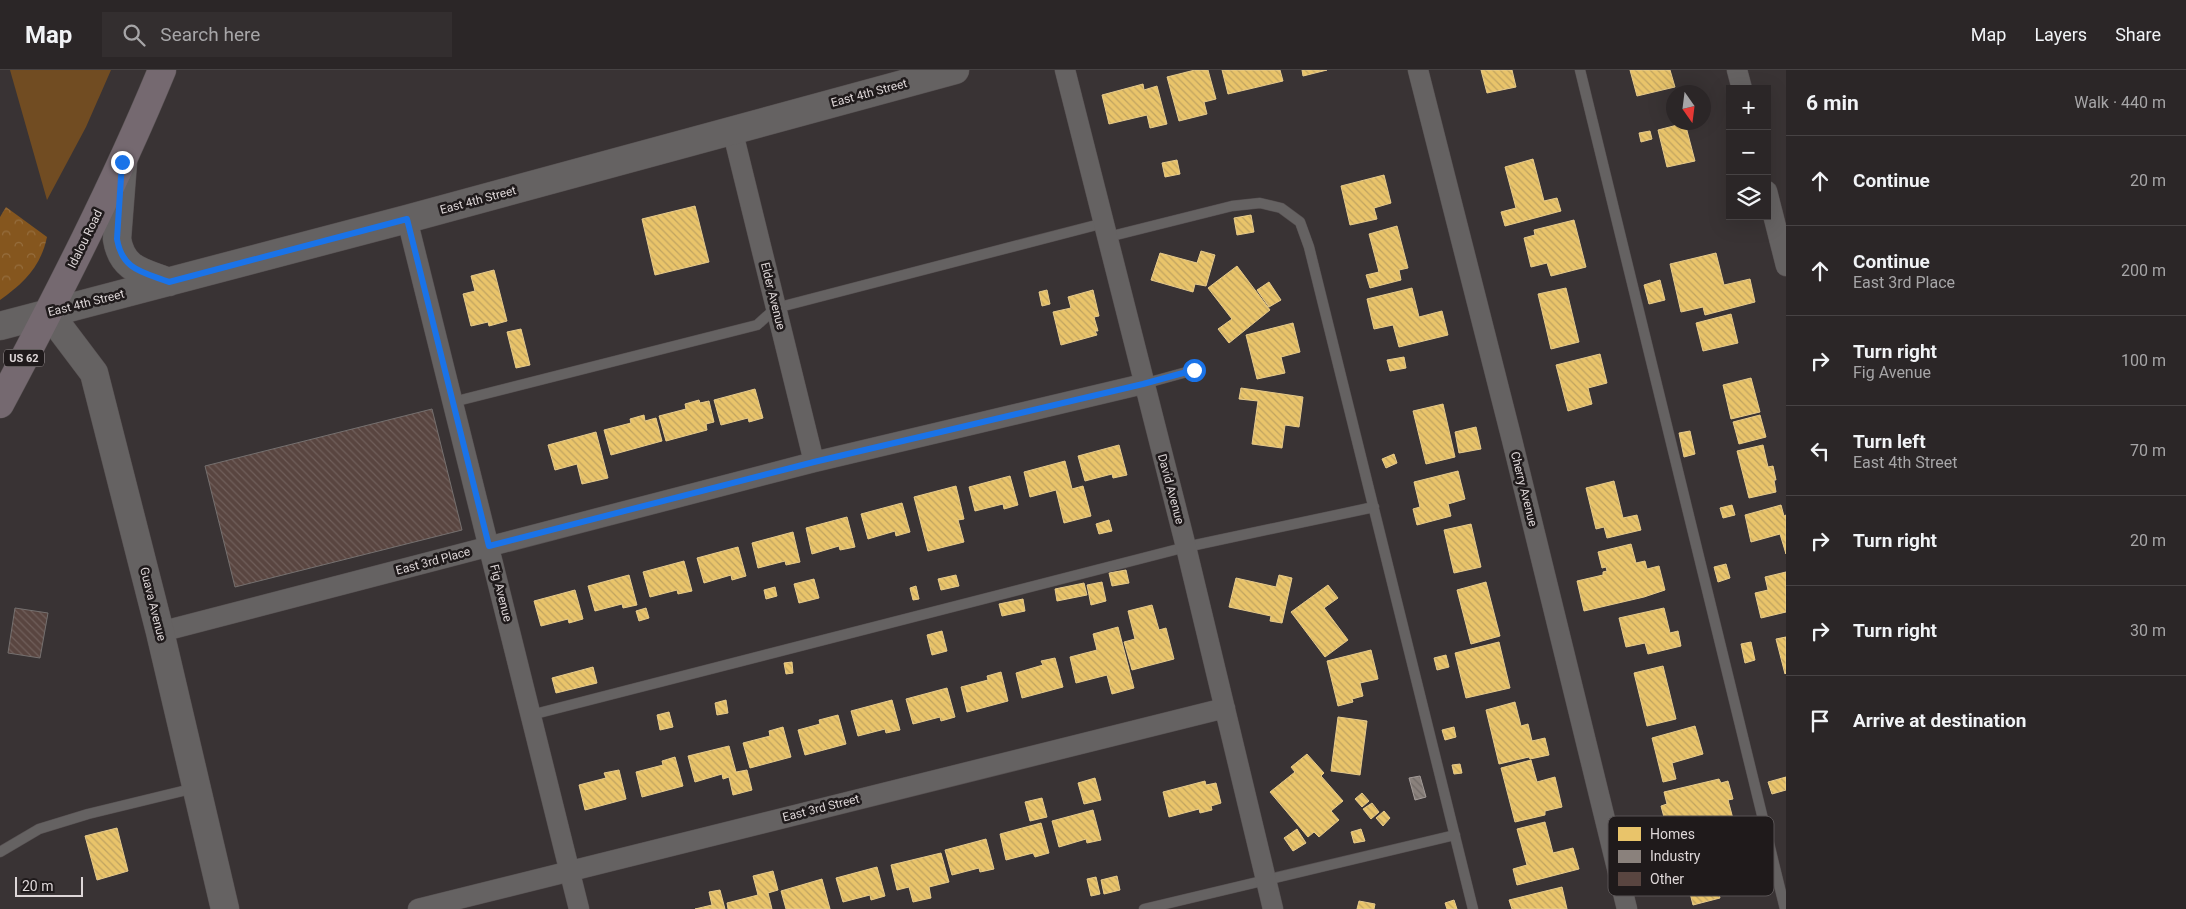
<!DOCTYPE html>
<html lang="en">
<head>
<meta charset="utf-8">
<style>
  :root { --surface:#2b2627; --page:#332e2f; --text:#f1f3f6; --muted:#a6a5a7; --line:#474344 }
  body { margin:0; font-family:Roboto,sans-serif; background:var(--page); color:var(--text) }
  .controls { position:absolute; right:15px; top:15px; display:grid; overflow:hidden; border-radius:0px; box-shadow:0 5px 20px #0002 }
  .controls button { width:45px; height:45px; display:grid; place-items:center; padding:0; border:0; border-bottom:1px solid var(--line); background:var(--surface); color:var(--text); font:25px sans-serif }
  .compass { position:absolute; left:1666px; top:15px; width:45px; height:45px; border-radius:50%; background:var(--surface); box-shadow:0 5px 20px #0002; rotate:166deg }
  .scale { position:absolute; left:15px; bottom:12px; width:68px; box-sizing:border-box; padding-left:5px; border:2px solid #ded7d8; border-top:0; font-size:14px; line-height:18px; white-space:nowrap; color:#ded7d8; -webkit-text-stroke:4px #1f1a1b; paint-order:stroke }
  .stop { position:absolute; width:15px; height:15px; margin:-11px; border:4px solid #1a73e8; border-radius:50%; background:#fff }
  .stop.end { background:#1a73e8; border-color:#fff; box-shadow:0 1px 5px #0008 }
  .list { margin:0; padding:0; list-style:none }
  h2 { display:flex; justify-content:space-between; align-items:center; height:65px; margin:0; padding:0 20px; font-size:21px }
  h2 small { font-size:16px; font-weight:400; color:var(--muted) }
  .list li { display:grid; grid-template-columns:32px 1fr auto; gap:15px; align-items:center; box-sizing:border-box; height:90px; padding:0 20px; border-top:1px solid var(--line) }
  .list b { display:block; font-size:19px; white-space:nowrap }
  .list p { margin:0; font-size:16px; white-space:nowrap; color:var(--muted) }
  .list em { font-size:16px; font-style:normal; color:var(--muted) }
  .icon { flex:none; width:28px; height:28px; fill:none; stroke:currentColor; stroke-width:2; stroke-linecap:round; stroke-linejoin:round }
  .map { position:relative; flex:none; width:1786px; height:839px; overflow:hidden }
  header { display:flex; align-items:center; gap:30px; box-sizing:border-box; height:70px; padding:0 25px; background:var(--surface); border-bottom:1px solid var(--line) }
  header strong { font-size:24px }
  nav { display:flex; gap:28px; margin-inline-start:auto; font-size:18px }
  .search { width:350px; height:45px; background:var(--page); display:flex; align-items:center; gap:12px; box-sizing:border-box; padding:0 18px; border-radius:0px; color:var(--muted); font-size:19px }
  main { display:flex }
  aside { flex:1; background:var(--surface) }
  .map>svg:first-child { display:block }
  .green { fill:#714c22 }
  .forest { fill:url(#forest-crowns) }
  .homes { fill:url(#homes-back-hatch); stroke:#e6ca8b }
  .industry { fill:url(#industry-back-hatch); stroke:#a39b98 }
  .building { fill:url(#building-back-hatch); stroke:#75706f }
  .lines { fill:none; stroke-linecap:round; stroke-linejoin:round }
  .lane-casing { stroke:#565051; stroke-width:11 }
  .street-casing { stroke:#565051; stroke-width:21 }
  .secondary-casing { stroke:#565051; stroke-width:29 }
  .primary-casing { stroke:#565051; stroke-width:29 }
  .lane { stroke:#656262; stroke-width:10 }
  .street { stroke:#656262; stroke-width:20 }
  .secondary { stroke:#656262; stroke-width:28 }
  .primary { stroke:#756970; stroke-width:28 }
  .route { stroke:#1a73e8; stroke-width:6 }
  .labels { text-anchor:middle; stroke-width:5; stroke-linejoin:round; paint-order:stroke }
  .shield { fill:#1f1a1b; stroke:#a59e9f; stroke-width:1 }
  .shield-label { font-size:11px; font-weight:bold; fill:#ded7d8 }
  .street-label { font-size:12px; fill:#ded7d8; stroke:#1f1a1b }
  .key { fill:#1f1a1b; stroke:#585354; stroke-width:1 }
  .key-label { font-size:14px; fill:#ded7d8 }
</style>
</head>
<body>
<header>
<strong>Map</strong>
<div class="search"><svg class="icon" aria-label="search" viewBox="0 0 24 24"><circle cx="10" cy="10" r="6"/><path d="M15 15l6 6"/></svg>Search here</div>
<nav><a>Map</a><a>Layers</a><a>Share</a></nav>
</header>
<main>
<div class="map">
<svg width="1786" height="839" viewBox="0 0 1786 839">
  <defs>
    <pattern id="forest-crowns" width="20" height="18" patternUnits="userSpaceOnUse" patternTransform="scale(1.25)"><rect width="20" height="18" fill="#85561e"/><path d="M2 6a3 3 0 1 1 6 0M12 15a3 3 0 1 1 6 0" fill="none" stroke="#966e3e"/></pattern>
    <pattern id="homes-back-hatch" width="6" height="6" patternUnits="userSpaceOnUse" patternTransform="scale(1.25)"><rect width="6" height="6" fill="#e9c46a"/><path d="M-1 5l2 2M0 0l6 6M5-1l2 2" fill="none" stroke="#c0a360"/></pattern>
    <pattern id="industry-back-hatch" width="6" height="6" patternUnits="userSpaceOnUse" patternTransform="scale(1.25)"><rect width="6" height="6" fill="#8a817c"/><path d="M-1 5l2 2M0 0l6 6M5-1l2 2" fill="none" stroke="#716a67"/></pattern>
    <pattern id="building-back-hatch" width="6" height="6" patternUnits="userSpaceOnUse" patternTransform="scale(1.25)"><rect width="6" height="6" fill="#594540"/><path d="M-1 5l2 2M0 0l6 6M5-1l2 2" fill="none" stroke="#705f5b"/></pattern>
  </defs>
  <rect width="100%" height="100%" fill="#393334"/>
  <path class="green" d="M10 0H111L86 57 47 130Z"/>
  <path class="forest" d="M6 137 47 167C41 196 24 213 0 230V147Z"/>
  <path class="homes" d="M1195 0H1208L1216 29 1204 32 1207 44 1179 51 1167 7Z
    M1222 0H1280L1283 11 1228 24Z
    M1302 0H1327L1303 6Z
    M1481 0H1512L1516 17 1487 23Z
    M1630 0H1670L1675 17 1637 26Z
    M1143 14 1144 20 1157 16 1167 54 1150 58 1147 45 1109 54 1102 25Z
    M1685 53 1695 91 1667 97 1658 60Z
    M1650 61 1652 69 1641 72 1639 63Z
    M1533 89 1544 131 1557 128 1561 141 1505 156 1501 142 1516 138 1505 97Z
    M1177 90 1180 104 1165 107 1162 93Z
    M1384 105 1391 133 1374 138 1377 149 1350 155 1341 116Z
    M695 136 709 192 655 205 642 149Z
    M1251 145 1254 162 1237 165 1234 148Z
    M1574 150 1586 197 1551 206 1547 193 1531 197 1524 168 1535 165 1534 160Z
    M1397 156 1408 198 1399 200 1401 210 1370 218 1366 205 1379 202 1369 164Z
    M1201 181 1215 185 1206 216 1195 214 1193 222 1151 210 1160 183 1197 193Z
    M1716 183 1724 215 1750 209 1755 232 1705 245 1703 237 1681 242 1670 194Z
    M1237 196 1270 240 1229 273 1218 259 1232 249 1208 218Z
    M494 200 507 251 489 256 488 252 471 256 463 224 475 221 471 206Z
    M1660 210 1665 230 1649 234 1644 215Z
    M1269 212 1281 230 1269 237 1257 220Z
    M1412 218 1419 247 1442 241 1448 265 1399 277 1393 255 1374 259 1367 229Z
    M1566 218 1579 272 1551 279 1538 224Z
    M1047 220 1050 234 1042 236 1039 222Z
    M1093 220 1099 246 1094 247 1098 261H1095L1097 265 1061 275 1053 242 1071 238 1068 227Z
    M1731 244 1738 273 1703 281 1696 253Z
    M1293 253 1300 282 1281 287 1285 303 1257 309 1246 265Z
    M521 259 530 295 516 298 507 262Z
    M1600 284 1607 313 1588 318 1592 334 1568 341 1556 295Z
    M1404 287 1406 298 1390 301 1387 290Z
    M1751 308 1760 342 1731 349 1723 315Z
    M1241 318 1303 327 1299 357 1285 355 1282 378 1252 374 1258 331 1239 329Z
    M755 319 763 348 749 352 748 348 721 355 714 330Z
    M699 330 700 333 709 331 714 352 706 354 707 360 666 371 659 346 686 339 685 334Z
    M1443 334 1455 387 1426 394 1413 341Z
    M644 345 645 351 656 348 662 371 611 385 604 360 631 353 630 349Z
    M1760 345 1766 367 1739 374 1733 352Z
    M1476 357 1481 379 1459 383 1455 362Z
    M1690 361 1695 384 1684 387 1679 363Z
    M596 362 608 408 582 414 577 394 555 400 548 375Z
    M1119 375 1127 405 1113 408 1112 404 1085 411 1078 386Z
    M1763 375 1768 397 1773 396 1776 410H1774L1776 422 1749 428 1737 381Z
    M1394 384 1397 393 1386 398 1382 389Z
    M1065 391 1072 419 1083 416 1091 446 1064 453 1056 420 1030 427 1024 402Z
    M1458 401 1465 429 1448 434 1451 446 1417 455 1413 439 1420 437 1414 412Z
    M1010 406 1018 435 1004 439 1003 434 975 441 969 417Z
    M1614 411 1623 448 1637 445 1641 460 1607 468 1604 457 1596 459 1586 418Z
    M956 416 964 449 958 450 964 472 928 481 914 427Z
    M902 433 910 462 896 466 895 461 868 469 861 444Z
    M1732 435 1735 445 1723 448 1720 438Z
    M1781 435 1784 446 1786 445V484L1780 464 1751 472 1745 445Z
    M847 447 855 477 840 480 839 476 812 484 806 458Z
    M1109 450 1112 461 1099 464 1096 454Z
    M1471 454 1481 497 1454 503 1444 460Z
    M793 462 800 492 786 495 785 491 758 498 752 473Z
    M1631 474 1636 493 1645 491 1647 499 1659 496 1665 520 1644 527 1584 541 1577 511 1603 505V502L1607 501 1606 497 1602 498 1598 482Z
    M738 477 746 506 732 510 731 505 704 513 697 488Z
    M684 491 692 521 678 524 677 520 650 527 643 502Z
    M1726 494 1730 508 1718 512 1714 497Z
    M1126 500 1129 513 1112 516 1109 503Z
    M1786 502V542L1761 548 1755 523 1768 520 1765 507Z
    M629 505 637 535 623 538 622 534 595 541 588 516Z
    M956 505 959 516 941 520 938 509Z
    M1279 505 1292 508 1282 553 1270 551 1271 546 1229 537 1236 508 1276 517Z
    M814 509 819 528 799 533 794 514Z
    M1102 512 1106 531 1091 535 1087 515Z
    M1486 512 1500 566 1471 574 1457 520Z
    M1084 513 1087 525 1057 531 1055 519Z
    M1328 515 1338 528 1324 538 1348 570 1325 587 1291 542Z
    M916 516 919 529 913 530 910 518Z
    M775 517 777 526 766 529 764 520Z
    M575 520 583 549 569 553 568 549 541 556 534 531Z
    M1023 529 1025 541 1002 546 999 534Z
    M1152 535 1159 560 1166 558 1174 589 1132 600 1124 572 1135 569 1128 541Z
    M646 538 649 548 639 551 636 541Z
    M1664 538 1670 563 1678 561 1681 576 1648 584 1645 573 1626 577 1619 548Z
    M1118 557 1134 618 1112 624 1107 605 1076 613 1070 587 1097 580 1093 564Z
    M942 561 947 581 932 585 927 565Z
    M1786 567V603L1785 604 1776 569Z
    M1499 572 1510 618 1466 628 1455 583Z
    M1751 572 1755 590 1745 593 1741 574Z
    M1371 580 1378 609 1360 613 1363 626 1352 629 1353 632 1338 636 1327 591Z
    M1446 585 1449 597 1437 600 1434 588Z
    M1055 588 1063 617 1022 628 1016 603 1043 595 1041 591Z
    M792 592 793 603 786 604 784 593Z
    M1663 596 1676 649 1647 656 1634 603Z
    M593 597 597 613 556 623 552 608Z
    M1001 602 1008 631 967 642 961 617 988 610 987 606Z
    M947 618 955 647 941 651 940 647 913 654 906 629Z
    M726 630 728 643 717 645 715 633Z
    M892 630 900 660 886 663 885 659 858 666 851 641Z
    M1515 632 1521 656 1528 654 1532 671 1545 668 1549 685 1530 689 1529 687 1499 694 1486 640Z
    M669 642 673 657 660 660 657 645Z
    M838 645 846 674 805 685 798 660 820 654 819 650Z
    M1338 647 1367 651 1360 705 1331 701Z
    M1695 656 1703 684 1672 693 1676 709 1663 712 1652 668Z
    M783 657 791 687 750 698 743 673 770 666 769 661Z
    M1454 657 1456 667 1445 670 1442 660Z
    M729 676 736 702 747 700 752 720 733 725 729 707 723 709 722 704 695 712 688 686Z
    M1307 684 1324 703 1321 706 1343 731 1331 741 1339 750 1319 767 1314 762 1308 767 1270 722 1295 702 1291 697Z
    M675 687 683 716 642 727 636 702 663 695 662 691Z
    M1531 690 1537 712 1555 707 1562 737 1545 741V745L1515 752 1501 698Z
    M1460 694 1462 703 1454 704 1452 695Z
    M619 700 626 729 585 740 579 715 606 708 604 703Z
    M1786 707V720L1772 724 1768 712Z
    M1095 708 1101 730 1084 734 1078 713Z
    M1719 709 1721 713 1728 711 1733 729 1728 730 1736 760 1677 775 1674 764 1669 766 1661 736 1667 734 1664 722Z
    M1205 711 1206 715 1216 713 1221 733 1211 736 1212 740 1200 743 1199 739 1169 747 1163 722Z
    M1362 723 1369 731 1362 737 1355 729Z
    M1042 728 1047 747 1030 751 1025 732Z
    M1372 733 1379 742 1371 749 1363 739Z
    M1093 740 1101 770 1087 773 1086 769 1059 777 1052 751Z
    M1384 741 1390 748 1383 756 1376 748Z
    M1545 752 1553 783 1573 778 1579 799 1517 815 1513 799 1527 795 1517 759Z
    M1041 753 1049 783 1035 787 1033 783 1006 790 1000 764Z
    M117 758 128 801 97 810 85 766Z
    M1297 759 1306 773 1293 781 1284 768Z
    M1361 759 1365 771 1354 773 1351 762Z
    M986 769 994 799 980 802 979 798 952 805 945 780Z
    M1706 777 1720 828 1693 835 1680 784Z
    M941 783 949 812 929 817 931 828 913 832 909 817 897 820 891 795Z
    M877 797 885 826 871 830 870 825 843 832 836 808Z
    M773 801 778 820 768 823 772 839H728L727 833 758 825 753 806Z
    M1117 806 1120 820 1104 824 1101 810Z
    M1096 807 1100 824 1091 826 1087 809Z
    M822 809 830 839H786L781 821Z
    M1562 817 1567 839H1512L1509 830Z
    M720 820 725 839H695L712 835 709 822Z
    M1454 830 1457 839H1447L1445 833Z
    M1359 831 1375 834 1374 839H1357Z"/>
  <path class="industry" d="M1420 706 1426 727 1415 730 1409 708Z"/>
  <path class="building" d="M432 339 462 460 235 517 205 396Z
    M15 538 48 543 40 588 8 583Z"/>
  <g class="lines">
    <defs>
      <path id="lane" d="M1580 0 1785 839
        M1108 167 1232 136 1260 133 1281 138 1300 152 1309 177 1473 839
        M1143 314 1194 300
        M453 332 757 255 776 238 1104 153
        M531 645 1186 477 1374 437
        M0 782 39 759 88 744 195 718
        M1144 839 1455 765"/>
      <path id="street" d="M1065 0 1186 477 1273 839
        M1418 0 1512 370 1627 839
        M1737 0 1742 19
        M732 59 814 392
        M1767 121 1786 196
        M407 149 579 839
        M160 562 814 392 1143 314
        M418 839 1225 638"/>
      <path id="secondary" d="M123 92 117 169C122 200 143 202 169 212
        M48 242 94 303 160 562 225 839
        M0 256 407 149 955 0"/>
      <path id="primary" d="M0 334C58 225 115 114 162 0"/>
    </defs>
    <use href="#lane" class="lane-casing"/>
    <use href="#street" class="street-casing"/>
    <use href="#secondary" class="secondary-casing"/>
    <use href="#primary" class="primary-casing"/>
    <use href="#lane" class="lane"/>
    <use href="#street" class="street"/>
    <use href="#secondary" class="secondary"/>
    <use href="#primary" class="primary"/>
  </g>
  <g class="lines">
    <path class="route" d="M122 92 117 169C122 200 143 202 169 212L407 149 489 476 814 392 1143 314 1194 300"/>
  </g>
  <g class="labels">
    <rect class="shield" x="4" y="279.5" width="40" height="17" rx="4"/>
    <g class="shield-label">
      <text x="24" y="292">US 62</text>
    </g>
    <g class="street-label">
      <text transform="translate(869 23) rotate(-15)" y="4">East 4th Street</text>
      <text transform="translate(478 130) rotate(-15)" y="4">East 4th Street</text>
      <text transform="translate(85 169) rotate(-64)" y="4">Idalou Road</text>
      <text transform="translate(773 226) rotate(76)" y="4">Elder Avenue</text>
      <text transform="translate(86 233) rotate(-14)" y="4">East 4th Street</text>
      <text transform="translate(1171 419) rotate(75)" y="4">David Avenue</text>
      <text transform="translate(1524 419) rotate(76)" y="4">Cherry Avenue</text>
      <text transform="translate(433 491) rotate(-15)" y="4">East 3rd Place</text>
      <text transform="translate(501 523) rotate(76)" y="4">Fig Avenue</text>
      <text transform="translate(153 534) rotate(76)" y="4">Guava Avenue</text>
      <text transform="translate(821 738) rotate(-14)" y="4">East 3rd Street</text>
    </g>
  </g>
  <rect x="1608" y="746" width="166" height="80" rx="8" class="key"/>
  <rect x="1618" y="757" width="23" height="14" fill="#e9c46a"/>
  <rect x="1618" y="780" width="23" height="13" fill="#8a817c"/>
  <rect x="1618" y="802" width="23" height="14" fill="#594540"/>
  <g class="key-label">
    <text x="1650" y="769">Homes</text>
    <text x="1650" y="791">Industry</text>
    <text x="1650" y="814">Other</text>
  </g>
</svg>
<div class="controls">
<button>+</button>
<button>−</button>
<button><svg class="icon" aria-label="layers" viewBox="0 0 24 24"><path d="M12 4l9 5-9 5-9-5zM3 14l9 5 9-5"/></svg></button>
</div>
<svg class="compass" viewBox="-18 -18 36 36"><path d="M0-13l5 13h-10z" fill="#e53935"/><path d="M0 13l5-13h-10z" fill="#a6a5a7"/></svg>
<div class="scale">20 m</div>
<div class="stop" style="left:1194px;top:300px"></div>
<div class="stop end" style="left:122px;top:92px"></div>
</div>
<aside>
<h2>6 min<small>Walk · 440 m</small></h2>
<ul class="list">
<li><svg class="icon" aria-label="ahead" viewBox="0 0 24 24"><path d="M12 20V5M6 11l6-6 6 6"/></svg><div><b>Continue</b></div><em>20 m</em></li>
<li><svg class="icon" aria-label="ahead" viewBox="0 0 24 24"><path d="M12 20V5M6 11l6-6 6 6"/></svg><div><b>Continue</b><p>East 3rd Place</p></div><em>200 m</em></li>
<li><svg class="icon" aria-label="right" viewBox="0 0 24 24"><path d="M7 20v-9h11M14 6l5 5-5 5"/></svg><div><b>Turn right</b><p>Fig Avenue</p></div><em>100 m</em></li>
<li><svg class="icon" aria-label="left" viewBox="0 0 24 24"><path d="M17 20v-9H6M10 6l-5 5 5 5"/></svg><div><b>Turn left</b><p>East 4th Street</p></div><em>70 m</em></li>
<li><svg class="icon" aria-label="right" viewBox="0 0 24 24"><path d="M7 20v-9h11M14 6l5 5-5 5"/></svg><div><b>Turn right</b></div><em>20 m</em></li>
<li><svg class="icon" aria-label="right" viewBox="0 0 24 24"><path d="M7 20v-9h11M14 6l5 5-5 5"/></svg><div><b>Turn right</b></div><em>30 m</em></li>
<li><svg class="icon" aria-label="arrive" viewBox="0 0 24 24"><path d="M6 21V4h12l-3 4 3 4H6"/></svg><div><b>Arrive at destination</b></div></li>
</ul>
</aside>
</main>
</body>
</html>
